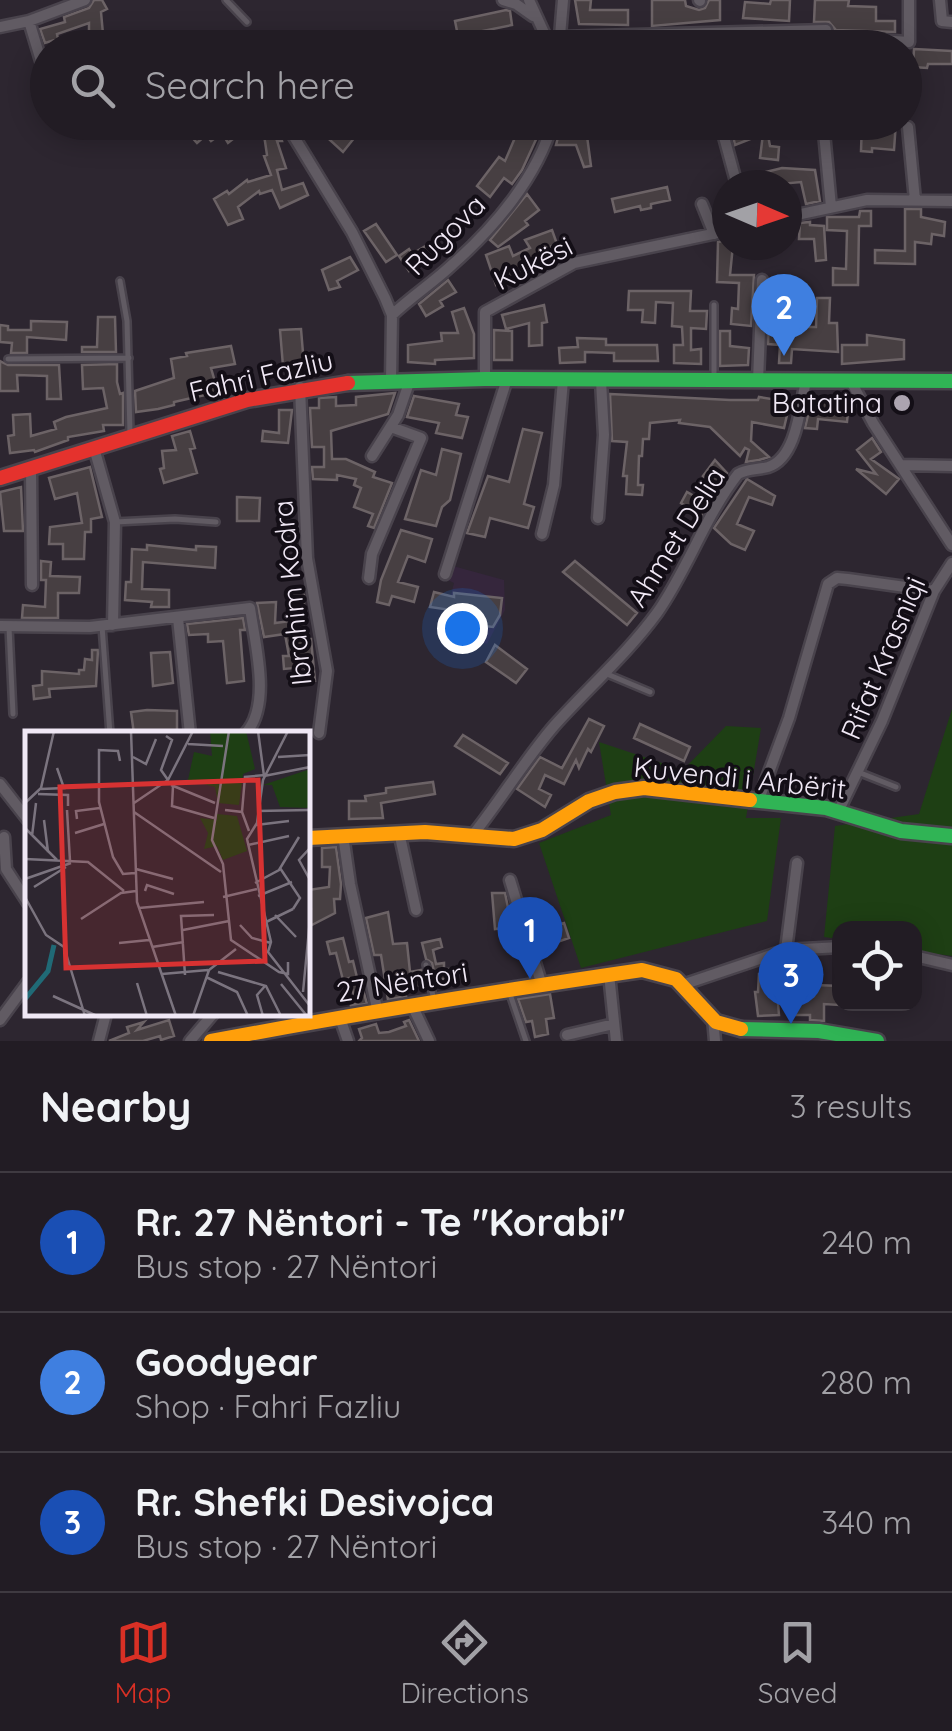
<!DOCTYPE html>
<html lang="en">
<head>
<meta charset="utf-8">
<style>
  :root { --surface:#221c24; --page:#2e2931; --text:#f1f3f6; --muted:#a2a1a6; --line:#3f3a41; --accent:#d93025 }
  body { margin:0; font-family:Quicksand,sans-serif; background:var(--page); color:var(--text) }
  .controls { position:absolute; right:30px; bottom:30px; display:grid; overflow:hidden; border-radius:20px; box-shadow:0 5px 25px #0003 }
  .controls button { width:90px; height:90px; display:grid; place-items:center; padding:0; border:0; border-bottom:2px solid var(--line); background:var(--surface); color:var(--text); font:50px sans-serif }
  .compass { position:absolute; left:712px; top:170px; width:90px; height:90px; border-radius:50%; background:var(--surface); box-shadow:0 5px 25px #0003; rotate:92deg }
  .you { position:absolute; left:462px; top:628px; width:35px; height:35px; margin:-25px; border:8px solid #fff; border-radius:50%; background:#1a73e8; box-shadow:0 0 0 15px #1a73e833 }
  .badge { display:grid; place-items:center; width:65px; height:65px; border-radius:50%; background:var(--accent); color:#fff; font-size:32px; font-weight:700 }
  .pin { position:absolute; translate:-50% -82px; filter:drop-shadow(0 2px 5px #0008) }
  .pin::after { content:''; position:absolute; top:52px; width:35px; height:30px; background:inherit; clip-path:polygon(0 0,100% 0,50% 100%) }
  .list { margin:0; padding:0; list-style:none }
  h2 { display:flex; justify-content:space-between; align-items:center; height:130px; margin:0; padding:0 40px; font-size:42px }
  h2 small { font-size:32px; font-weight:400; color:var(--muted) }
  .list li { display:grid; grid-template-columns:65px 1fr auto; gap:30px; align-items:center; box-sizing:border-box; height:140px; padding:0 40px; border-top:2px solid var(--line) }
  .list b { display:block; font-size:38px; white-space:nowrap }
  .list p { margin:0; font-size:32px; white-space:nowrap; color:var(--muted) }
  .list em { font-size:32px; font-style:normal; color:var(--muted) }
  .icon { flex:none; width:55px; height:55px; fill:none; stroke:currentColor; stroke-width:2; stroke-linecap:round; stroke-linejoin:round }
  .map { position:relative; flex:none; width:952px; height:1041px; overflow:hidden }
  .search { position:absolute; background:var(--surface); box-shadow:0 5px 25px #0003; left:30px; right:30px; top:30px; height:110px; display:flex; align-items:center; gap:25px; box-sizing:border-box; padding:0 35px; border-radius:55px; color:var(--muted); font-size:38px }
  .sheet { height:550px; background:var(--surface) }
  nav { display:flex; justify-content:space-around; align-items:center; box-sizing:border-box; height:140px; border-top:2px solid var(--line); background:var(--surface); font-size:28px; color:var(--muted) }
  nav a { display:grid; justify-items:center; gap:5px }
  nav .on { color:var(--accent) }
  .map>svg:first-child { display:block }
  .built { fill:#35263c }
  .green { fill:#1e3f14 }
  .building { fill:#473f42; stroke:#6c6366; stroke-width:2.5 }
  .lines { fill:none; stroke-linecap:round; stroke-linejoin:round }
  .lane-casing { stroke:#49434c; stroke-width:10 }
  .street-casing { stroke:#49434c; stroke-width:15 }
  .fast-casing { stroke:#49434c; stroke-width:19 }
  .slow-casing { stroke:#49434c; stroke-width:19 }
  .jam-casing { stroke:#49434c; stroke-width:19 }
  .lane { stroke:#615b63; stroke-width:5 }
  .street { stroke:#615b63; stroke-width:10 }
  .fast { stroke:#30b455; stroke-width:14 }
  .slow { stroke:#ff9f0a; stroke-width:14 }
  .jam { stroke:#e5322d; stroke-width:14 }
  .poi-dot { fill:#aca4b0; stroke:#130e16; stroke-width:4 }
  .labels { text-anchor:middle; stroke-width:8; stroke-linejoin:round; paint-order:stroke }
  .street-label { font-size:28px; fill:#f0e8f5; stroke:#130e16 }
  .poi-label { font-size:28px; fill:#f0e8f5; stroke:#130e16; text-anchor:end }
  .inset-river { fill:none; stroke:#206a76; stroke-width:5 }
  .inset-road { fill:none; stroke:#7b747f; stroke-width:2.5 }
  .view { fill:#d73232; fill-opacity:0.15; stroke:#d73232; stroke-width:5 }
  .inset-edge { fill:none; stroke:#f0e8f5; stroke-width:5 }
</style>
</head>
<body>
<div class="map">
<svg width="952" height="1041" viewBox="0 0 952 1041">
  <rect width="100%" height="100%" fill="#2d2630"/>
  <path class="built" d="M453 566 504 580 505 610 487 644 442 630 454 583 448 580Z"/>
  <path class="green" d="M952 709V956L915 951 914 928H840L839 939 824 937 835 826 919 814Z
    M726 726 761 728 746 818H781L767 921 581 968 539 843 611 815 599 742 683 770Z"/>
  <path class="building" d="M94 0H102L107 9 101 12 103 34H89V23L57 34 58 39 45 43 40 29 65 22 64 17 89 8Z
    M575 0H591L590 10H628V25L579 24Z
    M652 0H685L686 6 699 10 705 8 709 0H720V20L652 26Z
    M771 0H790L789 21 743 18 745 2 770 4Z
    M815 0H849L848 6 876 7V21H895V32L837 30 836 48H818V39L830 38 835 29 829 22H814Z
    M506 10 510 11 512 25 458 36 455 21Z
    M914 49 952 51V64H928L927 68 913 67Z
    M210 122H263L264 126 243 131 228 143 222 133 211 141 206 135 197 143 188 133 196 127 199 131Z
    M327 122H335L343 130 348 122H367L343 152 319 130Z
    M527 122H544L522 170 512 184 504 178 490 197 477 186 499 157 505 161 517 133 523 136Z
    M562 122 626 124V136H587L591 166 584 167 576 145H556Z
    M862 122H896L894 150 872 148V152L861 151Z
    M277 125 282 141H277L286 168 277 170 282 190 303 183 308 195 280 208 272 190 260 194 259 191 238 207 243 219 228 225 214 199 227 191 229 194 247 180 248 182 271 175 264 156 267 155 263 128Z
    M766 125 770 146 779 147 778 160 760 158 763 134 735 145 732 131Z
    M782 168 815 170 820 201 806 204 801 182 769 185 766 172Z
    M667 187 670 200 651 204V208L641 210 640 206 615 212 612 199Z
    M527 194 539 210 525 221 528 225 498 247 490 240Z
    M905 209H921V217L945 222 944 236 932 234 931 244 915 242V264L875 263V250L905 251Z
    M860 211H871V226H859L858 285H833V268L846 269 847 231 827 230V217H859Z
    M810 222V225L824 226 826 260 816 261 814 239H799L800 223Z
    M376 224 397 255 386 262 364 231Z
    M552 230 557 244 542 250 548 268 541 271 537 261 496 285 486 255 509 246 513 256 530 248 525 240Z
    M727 240V245H733L730 275H754L751 326 731 324 732 308 738 309 739 283 717 282 718 242Z
    M429 244 438 258 426 266 423 261 409 271 399 256 409 249 412 254Z
    M350 257 358 270 337 281 340 287 329 290 322 270Z
    M448 280 456 292 440 301 443 306 426 316 419 304Z
    M629 291H691L690 311H707L706 329 691 328V350L701 349V364L674 363V345H683L682 327 672 326 673 303 656 302 655 323 642 322 643 310H628Z
    M817 298H830L829 323H837L838 352 792 349 791 363H779L780 345 768 344 769 312 781 313 780 334H796V327H816Z
    M544 305 547 322 542 323V345L529 346V323L506 329 502 315Z
    M464 308 474 334V358L435 360V364L408 362V345L442 341 441 333H458L452 312Z
    M98 317H115L116 352H82V347H97Z
    M31 321 67 322 66 340 27 337V353H11L12 343 0 342V325L8 326V330H31Z
    M301 329 304 365 283 366 280 330Z
    M494 330 512 331V360H494Z
    M720 331H730V346L749 348 748 365 720 366Z
    M867 335 904 340V359L842 364V345H867Z
    M577 338 606 339V345H657L658 361H614V353L585 352V362L560 363 559 348 578 347Z
    M231 346 235 364 211 368 218 392 174 402V405L158 409 136 412 135 391 174 378 171 359 187 356 186 353Z
    M0 361 8 365H59L61 399H47V376L17 375 18 391H0Z
    M117 364V382L120 394 123 393V425H103L104 431 68 437V440L35 452 34 450 10 453 8 436 14 435 13 415 30 414 31 436 56 429 54 422 66 417 107 408 103 388 83 389 82 365Z
    M395 393 388 414 331 431 332 459H346L375 472 373 477 392 483 374 528 368 526 373 514 354 507 361 488 354 485 356 479 337 475V480L313 479 312 467H324V447H312L310 408H319V398L336 397V406L356 405V397Z
    M610 394 730 400H758L759 397 790 402 784 428 752 422 751 441 769 457 759 460 746 462 749 450 745 448 740 456 710 427 679 423 680 420 650 423 649 439H643L642 456H639L638 485H643L642 495 626 494 627 476H623L627 442 612 441Z
    M414 396 459 404 456 415 468 417 462 438 436 433 439 423 407 417Z
    M812 398 849 401 847 422 818 419 817 429 805 428Z
    M279 410H292L288 443 262 441 263 431 279 433Z
    M523 429 542 433 524 504 534 507 528 528 490 518 485 537 467 533 488 476 509 482Z
    M190 431 195 448 190 449 197 473 164 483 160 469 164 468 162 451 176 450 172 436Z
    M872 438 881 452 871 459 899 479 886 494 856 469 876 474 857 450Z
    M442 449 461 454 450 500 442 507 436 526 405 519 421 470 436 475Z
    M715 460 727 473 709 497 701 516 681 503 687 492 696 497 707 479 703 476Z
    M90 467 102 517 91 519V532H85L84 559H63V544H49L50 527 82 523 77 493 55 499 49 478Z
    M747 479 775 496 772 505 749 497 737 524 754 531 745 550 731 544 714 528Z
    M21 487 23 531H4L0 492Z
    M237 497 260 498 259 521H237Z
    M401 530 432 539 425 562 408 556 398 582 418 587 414 602 392 596 389 605 377 602 381 580Z
    M147 545 196 550V546L216 547 215 568 143 562 142 589 169 590V607H151L152 602 125 600 126 582H131L132 549 147 550Z
    M41 561 51 562 50 576 80 577 79 593H58V618H22L23 605 45 607 46 580H41Z
    M575 561 637 613 627 625 563 572Z
    M434 592 454 597V593L502 598 500 615 493 627 457 623 458 611 430 607Z
    M291 595H304V629H307L309 639H311L315 681 306 682 305 667 284 669 283 656H289L285 634 264 637 257 603 276 602 275 623 291 621Z
    M243 618 245 630H240L244 681 227 683 223 641 208 642V634L189 635 187 624Z
    M495 645 527 669 516 683 486 662Z
    M92 650H98L96 686 49 689 50 697 34 699 33 686 42 685V671L79 674V670H84L85 659 92 660Z
    M170 652 173 683 153 686 151 653Z
    M147 710 177 711V734H134L131 712Z
    M589 719 604 726 591 752 588 749 579 768 576 760 564 784 545 775 539 789 551 795 545 807 517 789 540 757 562 768Z
    M640 724 690 747 684 761 634 738Z
    M463 735 508 763 500 774 455 746Z
    M433 782 435 794 381 803 383 818 349 819V801H366L365 796 386 793V788Z
    M336 847 341 884 340 899H334L335 913 308 927V911L311 909 308 890 329 887 330 867H322V848Z
    M492 893H505L512 927 495 929Z
    M388 912 393 944 407 943 410 972 421 970 424 985 404 988 406 996 388 1000 381 955H374L366 918Z
    M564 923 569 938 540 948 534 931Z
    M343 938 349 962 353 961 360 990H363L367 1004 350 1006 356 1003 349 978 343 980 336 953 330 954 327 942Z
    M440 939 442 947 433 950 436 964 444 963V969H454L455 978 436 980 432 963 426 959 422 943Z
    M759 974 789 976 788 992 777 991 779 1015 758 1016 755 992H758Z
    M815 985 840 986 839 1005 824 1004V1021L810 1020V1015H794L795 996H814Z
    M550 994 554 1018 546 1019 548 1034 535 1037 532 1021 526 1022 518 999Z
    M169 1020 174 1036 161 1040 160 1036 143 1041H109L129 1033 127 1027 144 1022 137 1030Z
    M409 1020 419 1041H359L362 1038 359 1029 376 1024 379 1033 389 1032 406 1026 404 1022Z"/>
  <g class="lines">
    <defs>
      <path id="lane" d="M226 0 247 22
        M120 281 127 321 130 433
        M714 305V377
        M8 359 129 358
        M115 522 175 519 216 522
        M102 626 110 734
        M9 627 13 714
        M607 674 650 692
        M858 772 896 787
        M426 965 433 996
        M510 994 526 1041"/>
      <path id="street" d="M503 0 516 4 533 16
        M529 0 551 48
        M699 0 700 1
        M940 0 942 21 952 22
        M29 21 48 84
        M0 27 29 21 85 0
        M559 37 826 30
        M848 38 909 42V0
        M559 48 563 0
        M285 122 352 232 385 298 392 315 391 380
        M720 122 737 185
        M823 122 831 207
        M908 127 915 200
        M702 204 714 234
        M787 217 867 200 952 201
        M392 315C411 297 434 282 453 264 495 227 537 177 553 122
        M485 379V312L574 263 727 231
        M758 381 762 280
        M851 381 873 423 952 545
        M300 387 307 558 327 671 319 733
        M94 448 115 522 113 625
        M372 456 398 415 410 380
        M901 465 952 466
        M31 468 32 585
        M598 518 604 435 601 381
        M542 534 554 485 563 380
        M445 574 507 379
        M369 578 372 554 421 438 391 427
        M178 618 190 734
        M0 626 90 627 250 608C255 644 272 706 245 734
        M0 784 28 820
        M758 802 789 718 828 584 837 578 848 579 934 591
        M839 810 882 721 934 591 952 563
        M399 832 416 910
        M343 835 350 884 378 1013
        M472 836C501 800 524 761 554 726 588 688 627 654 657 613 688 569 705 516 738 474 748 468 757 470 768 467 797 458 800 406 806 381
        M4 837 6 869 28 903
        M510 880 542 986
        M786 950 840 947
        M914 956 952 965
        M609 974 616 1041
        M685 984 786 950 797 863
        M412 1005 429 1041
        M340 1018 348 1041
        M713 1018 715 1041
        M0 1020 28 982
        M567 1035 614 1024
        M99 1041 106 1014
        M190 1041 213 1014"/>
      <path id="fast" d="M348 383 485 379 952 381
        M750 800 826 808 901 831 952 836
        M741 1029 819 1031 877 1041"/>
      <path id="slow" d="M308 838 425 832 514 839 542 830 589 801 615 792 644 788 750 800
        M211 1041C354 1014 498 991 642 970L676 979 716 1022 741 1029"/>
      <path id="jam" d="M0 478 247 400 348 383"/>
    </defs>
    <use href="#lane" class="lane-casing"/>
    <use href="#street" class="street-casing"/>
    <use href="#fast" class="fast-casing"/>
    <use href="#slow" class="slow-casing"/>
    <use href="#jam" class="jam-casing"/>
    <use href="#lane" class="lane"/>
    <use href="#street" class="street"/>
    <use href="#fast" class="fast"/>
    <use href="#slow" class="slow"/>
    <use href="#jam" class="jam"/>
  </g>
  <circle class="poi-dot" cx="902" cy="403" r="10"/>
  <g class="labels">
    <g class="street-label">
      <text transform="translate(445 235) rotate(-45)" y="10">Rugova</text>
      <text transform="translate(533 263) rotate(-27)" y="10">Kukësi</text>
      <text transform="translate(261 376) rotate(-13)" y="10">Fahri Fazliu</text>
      <text transform="translate(676 537) rotate(-58)" y="10">Ahmet Delia</text>
      <text transform="translate(292 593) rotate(-96)" y="10">Ibrahim Kodra</text>
      <text transform="translate(883 658) rotate(-67)" y="10">Rifat Krasniqi</text>
      <text transform="translate(740 778) rotate(6)" y="10">Kuvendi i Arbërit</text>
      <text transform="translate(402 982) rotate(-9)" y="10">27 Nëntori</text>
    </g>
    <g class="poi-label">
      <text x="882" y="413">Batatina</text>
    </g>
  </g>
  <g transform="translate(25 731)">
    <rect width="285" height="285" fill="#2d2630"/>
    <path d="M185 0H221L230 38 218 43 214 74 193 72 190 56 163 49 169 21 187 25ZM285 38V77L255 76 247 54H238ZM192 83 212 85 222 120 198 129 192 115 179 118 183 102 175 87 192 89Z" fill="#1e3f14"/>
    <path class="inset-river" d="M0 268 23 240 29 214"/>
    <path class="inset-road" d="M106 0 112 171 151 285M204 0 187 109 198 133 206 209 254 241 263 243V231M233 0 239 45 285 36M263 0 238 49 232 92 222 108 246 211 243 221 285 275M141 5 147 9 136 39 143 49M163 13 198 15M108 26 121 33 131 8M253 26 285 24M95 30 93 20 74 19V71L88 126 98 143 110 142M146 54 190 72M148 55 147 75 189 87M16 58 39 57 32 37M13 63 43 64V75M0 72 16 57 29 0M109 72 143 49 168 0M42 79 45 130M200 79 217 81 224 100M232 80 285 79M109 81 196 141M217 81 220 46 240 44M52 88 51 80 75 77M19 89 23 121M231 94 264 90M0 97 32 129M50 102 79 93M7 105 11 72M223 114 264 105M285 117 274 129 285 149M0 128 63 131 99 160M255 137 275 167 268 178M111 138 148 148M0 148 46 132M230 152 254 139 274 106M9 156 41 136M120 160 122 154 149 163M233 165 267 151M0 166 21 204 39 216 60 285M198 166 232 158M114 177 179 171M250 184 271 206M56 188 96 162 111 160M239 192 268 178M215 194 227 207 246 212M158 199 204 190M94 212 124 209M127 216 159 211M193 241 241 255 256 285M137 243 183 239M160 244 156 185 189 184M181 246 212 261 223 285M112 252 122 285M256 253 282 285M278 261 285 188M28 265 72 285M168 285 184 239 211 218M238 285 232 264 240 255"/>
    <path class="view" d="M233 49 240 230 41 237 35 56Z"/>
    <rect width="285" height="285" class="inset-edge"/>
  </g>
</svg>
<div class="controls">
<button><svg class="icon" aria-label="locate" viewBox="0 0 24 24"><circle cx="12" cy="12" r="6"/><path d="M12 2v4M12 18v4M2 12h4M18 12h4"/></svg></button>
</div>
<svg class="compass" viewBox="-18 -18 36 36"><path d="M0-13l5 13h-10z" fill="#e53935"/><path d="M0 13l5-13h-10z" fill="#a2a1a6"/></svg>
<div class="you"></div>
<div class="pin badge" style="left:530px;top:979px;background:#1a4fb4">1</div>
<div class="pin badge" style="left:784px;top:356px;background:#3f7fe0">2</div>
<div class="pin badge" style="left:791px;top:1024px;background:#1a4fb4">3</div>
<div class="search"><svg class="icon" aria-label="search" viewBox="0 0 24 24"><circle cx="10" cy="10" r="6"/><path d="M15 15l6 6"/></svg>Search here</div>
</div>
<section class="sheet">
<h2>Nearby<small>3 results</small></h2>
<ul class="list">
<li><span class="badge" style="background:#1a4fb4">1</span><div><b>Rr. 27 Nëntori - Te &quot;Korabi&quot;</b><p>Bus stop · 27 Nëntori</p></div><em>240 m</em></li>
<li><span class="badge" style="background:#3f7fe0">2</span><div><b>Goodyear</b><p>Shop · Fahri Fazliu</p></div><em>280 m</em></li>
<li><span class="badge" style="background:#1a4fb4">3</span><div><b>Rr. Shefki Desivojca</b><p>Bus stop · 27 Nëntori</p></div><em>340 m</em></li>
</ul>
</section>
<nav>
<a class="on"><svg class="icon" aria-label="map" viewBox="0 0 24 24"><path d="M3 6l6-2 6 2 6-2v14l-6 2-6-2-6 2zM9 4v14M15 6v14"/></svg>Map</a>
<a><svg class="icon" aria-label="directions" viewBox="0 0 24 24"><path d="M12 3l9 9-9 9-9-9zM9 14v-3h6M13 9l2 2-2 2"/></svg>Directions</a>
<a><svg class="icon" aria-label="saved" viewBox="0 0 24 24"><path d="M7 4h10v16l-5-4-5 4z"/></svg>Saved</a>
</nav>
</body>
</html>
